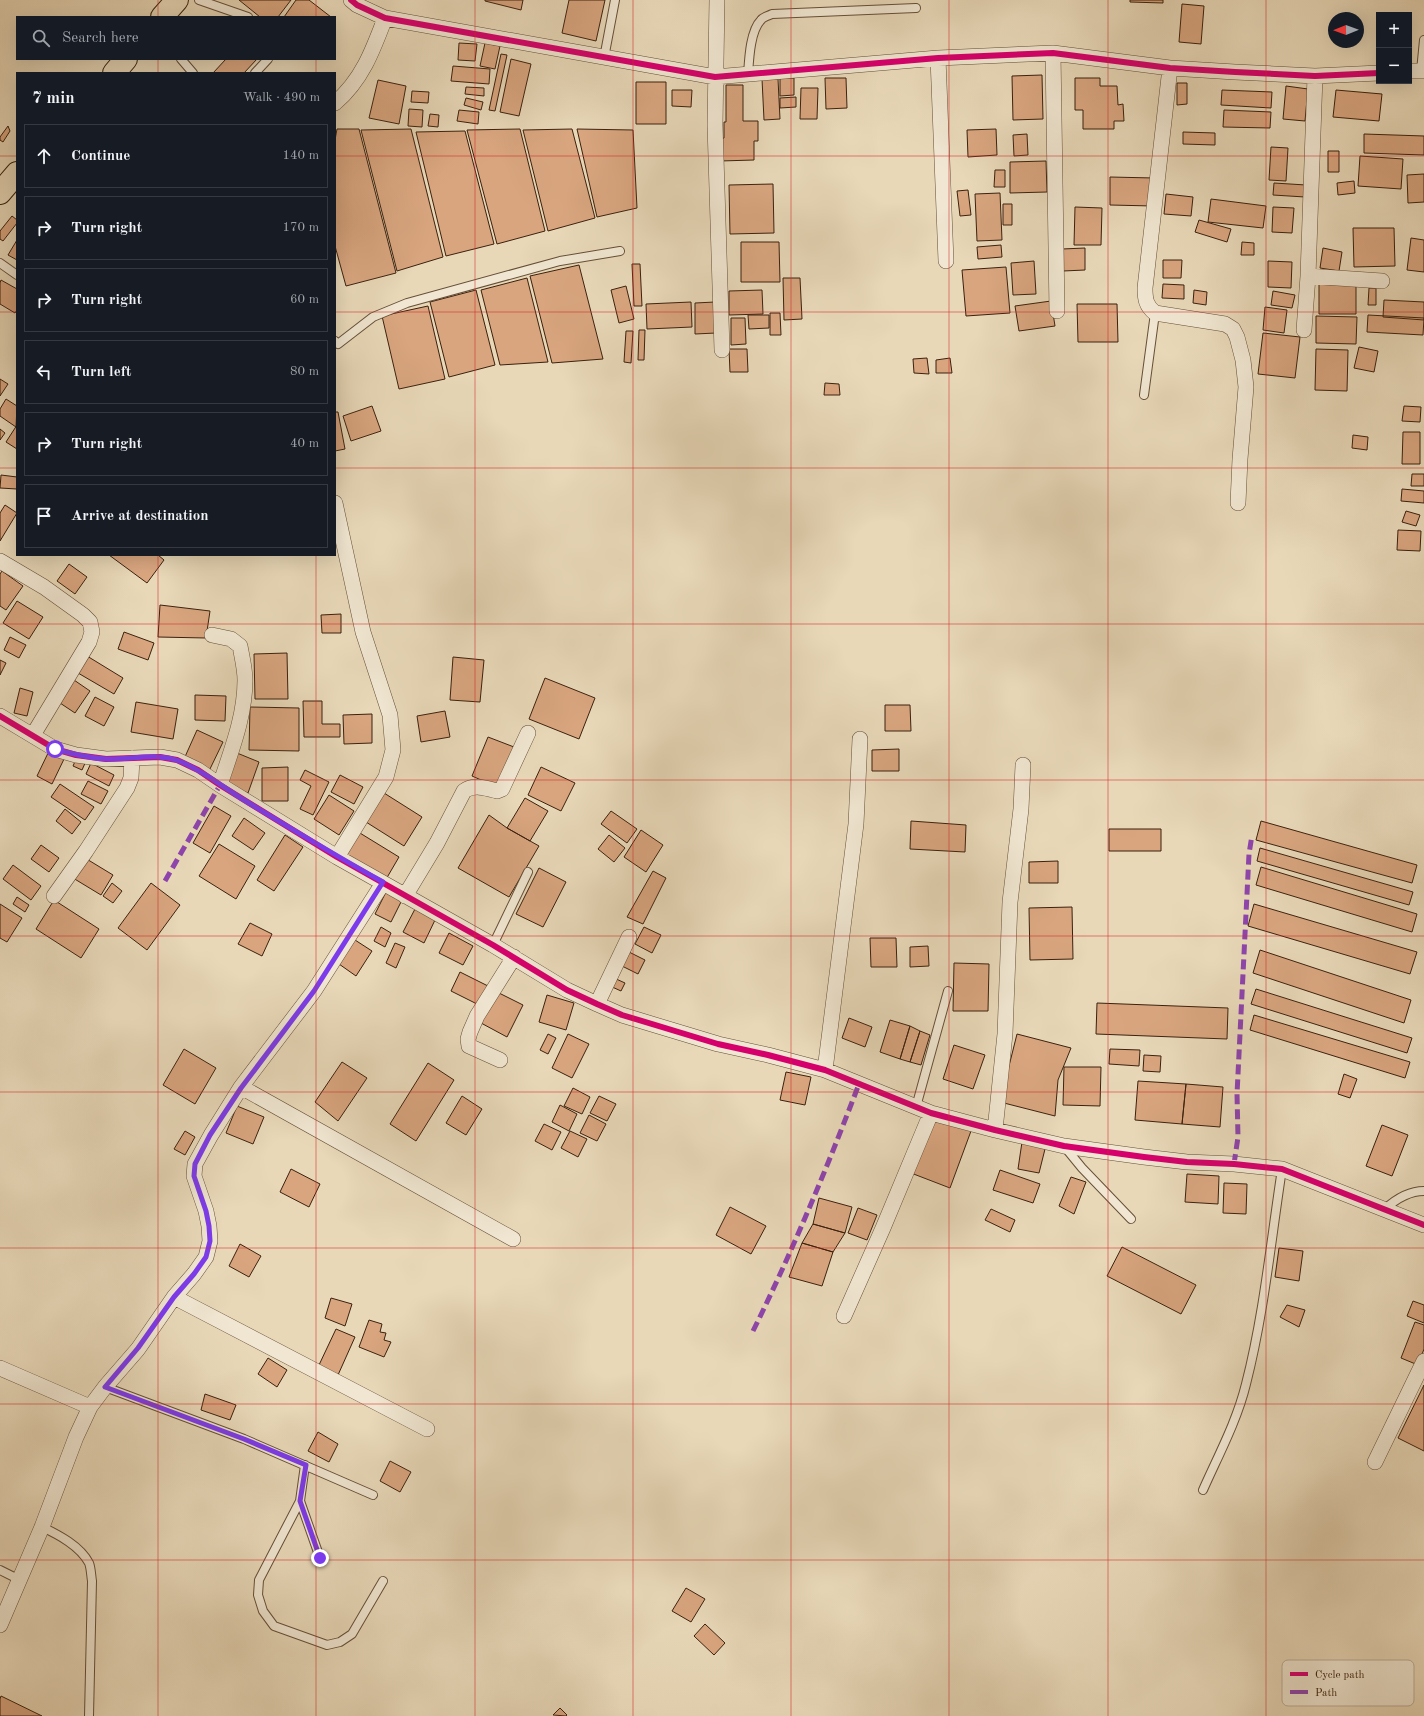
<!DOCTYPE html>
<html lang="en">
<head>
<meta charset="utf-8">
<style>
  :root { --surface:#171b24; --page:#242831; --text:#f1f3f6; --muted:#9ea1a6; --line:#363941 }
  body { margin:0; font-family:"Old Standard TT",serif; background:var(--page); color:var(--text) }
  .controls { position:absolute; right:12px; top:12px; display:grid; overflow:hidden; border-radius:0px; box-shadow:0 4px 16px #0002 }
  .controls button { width:36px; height:36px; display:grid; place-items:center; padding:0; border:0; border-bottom:1px solid var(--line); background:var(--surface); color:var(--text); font:20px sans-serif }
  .compass { position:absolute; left:1328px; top:12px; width:36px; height:36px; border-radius:50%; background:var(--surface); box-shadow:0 4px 16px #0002; rotate:269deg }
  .stop { position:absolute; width:12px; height:12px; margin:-9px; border:3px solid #7c3aed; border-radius:50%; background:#fff }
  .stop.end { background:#7c3aed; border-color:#fff; box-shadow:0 1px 4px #0008 }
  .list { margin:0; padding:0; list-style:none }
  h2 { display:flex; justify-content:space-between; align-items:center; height:52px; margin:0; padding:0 16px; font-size:17px }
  h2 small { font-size:13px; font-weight:400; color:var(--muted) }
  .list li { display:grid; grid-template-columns:26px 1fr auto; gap:12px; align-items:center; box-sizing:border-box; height:64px; margin:0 8px 8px; padding:0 8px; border:1px solid var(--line); border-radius:0px }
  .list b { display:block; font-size:15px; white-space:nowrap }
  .list em { font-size:13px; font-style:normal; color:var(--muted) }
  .icon { flex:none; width:22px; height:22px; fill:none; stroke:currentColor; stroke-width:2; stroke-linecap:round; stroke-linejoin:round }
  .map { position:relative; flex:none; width:1424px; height:1716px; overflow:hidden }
  .search { position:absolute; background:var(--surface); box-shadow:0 4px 16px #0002; left:16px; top:16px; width:320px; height:44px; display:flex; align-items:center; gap:10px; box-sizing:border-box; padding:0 14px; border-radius:0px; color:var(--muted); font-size:15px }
  .panel { position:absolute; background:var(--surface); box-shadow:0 4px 16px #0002; left:16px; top:72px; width:320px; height:484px; border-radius:0px }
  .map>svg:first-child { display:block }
  .building { fill:#d8a57f; stroke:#3b210e }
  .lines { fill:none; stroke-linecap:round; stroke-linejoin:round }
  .lane-casing { stroke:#664f38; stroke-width:10 }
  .street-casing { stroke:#664f38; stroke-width:16 }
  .highway-casing { stroke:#3b210e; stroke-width:24 }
  .lane { stroke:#f0e6d1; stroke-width:8 }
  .street { stroke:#f0e6d1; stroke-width:15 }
  .highway { stroke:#e8d8b8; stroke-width:22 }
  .quiet { stroke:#8e44ad; stroke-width:5; stroke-dasharray:10 5; stroke-linecap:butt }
  .cycleway-casing { stroke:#f0e6d1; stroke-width:8 }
  .cycleway { stroke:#d6006c; stroke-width:6 }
  .route { stroke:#7c3aed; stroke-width:5 }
  .grid { fill:none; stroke:#d62828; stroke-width:1; stroke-opacity:0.55 }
  .key { fill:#f0e6d1; stroke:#baab96; stroke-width:1 }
  .key-label { font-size:11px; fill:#3b210e }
</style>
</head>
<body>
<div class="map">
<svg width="1424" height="1716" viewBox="0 0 1424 1716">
  <rect width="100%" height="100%" fill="#e8d8b8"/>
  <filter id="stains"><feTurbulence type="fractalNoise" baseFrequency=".005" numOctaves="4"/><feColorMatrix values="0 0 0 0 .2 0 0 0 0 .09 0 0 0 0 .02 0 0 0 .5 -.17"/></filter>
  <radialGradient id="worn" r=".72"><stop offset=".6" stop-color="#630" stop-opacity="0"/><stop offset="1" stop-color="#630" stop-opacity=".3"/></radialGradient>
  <path class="building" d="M239 0H291L278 17H260Z
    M296 0H309L331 17H284Z
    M485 0H523L521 10 485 1Z
    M569 0H605L596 41 562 33Z
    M1130 0H1163V3L1130 2Z
    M1182 4 1204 6 1201 44 1179 42Z
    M459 43 477 44 475 61 458 60Z
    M485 43 500 46 495 69 480 66Z
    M501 54 507 55 495 111 489 110Z
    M226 59H257L244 73H213Z
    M511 59 531 64 519 116 500 112Z
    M453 66 490 69 489 84 451 81Z
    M1042 75 1043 119 1013 120 1012 76Z
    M780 78H794V95L780 96Z
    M825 78H846L847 108 826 109Z
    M1075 78H1100V86H1117L1118 105 1123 104 1124 121H1114V129H1083V110H1075Z
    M762 79H778L780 119 764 120Z
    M378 80 406 86 399 124 369 118Z
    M636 82H666V124H636Z
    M1177 83H1187V104L1177 105Z
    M726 85H743V121H758V141H754V160L720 161 719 139 724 138V122H726Z
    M1286 86 1308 89 1305 121 1283 119Z
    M466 87 484 88V96L465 94Z
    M801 88H818L817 119H800Z
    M672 90H692L691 107 672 106Z
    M1222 90 1272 92 1271 108 1221 105Z
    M1336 90 1382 94 1379 121 1333 117Z
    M412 91 429 92 428 103 411 102Z
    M796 97V107L780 108V98Z
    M466 98 483 102 481 110 464 105Z
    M409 109 423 110 422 127 408 126Z
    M459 110 479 112 478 124 457 121Z
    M1224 110 1271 112 1270 128 1223 127Z
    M430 114 439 115 438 127 428 126Z
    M8 126 10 131 3 142 0 140V137Z
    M337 129H359L396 273 346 286 335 246V140Z
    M411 129 443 257 397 271 361 130Z
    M520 129 545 231 497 244 467 130Z
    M572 129 595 218 548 231 523 130Z
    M577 129 633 130 637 208 597 217Z
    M996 129 997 155 968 157 967 130Z
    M465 131 494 244 446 256 416 132Z
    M1183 132 1215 133V145L1183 144Z
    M1027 134 1028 155 1014 156 1013 135Z
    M1364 134 1424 136V155L1364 153Z
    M1271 147 1288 148 1286 181 1269 180Z
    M1328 151H1339V172H1328Z
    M1360 156 1403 159 1401 189 1358 186Z
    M1046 161 1047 192 1010 193V162Z
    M995 170H1005V187H994Z
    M1424 174V202L1408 203 1407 175Z
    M1110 177 1154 178 1153 206 1110 205Z
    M1354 181 1355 193 1338 195 1337 183Z
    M1274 183 1306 185 1305 197 1273 195Z
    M773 184 774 233 730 234 729 185Z
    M968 190 971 215 960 216 957 191Z
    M1000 193 1002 240 977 241 975 194Z
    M1166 194 1193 197 1191 216 1164 214Z
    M1211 199 1266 206 1263 228 1208 222Z
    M1003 204H1012V225H1003Z
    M1075 207 1102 208 1101 245H1074Z
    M1273 207 1294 208 1292 233 1272 232Z
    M12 216 17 220V223L3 241 0 239V231Z
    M1199 220 1231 229 1227 242 1195 232Z
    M1353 228H1394L1395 266 1354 267Z
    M1411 238 1424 240V272L1407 270Z
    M17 240V260L8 255Z
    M741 242H779L780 282H741Z
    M1242 242 1254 243V255H1241Z
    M1001 245 1002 257 978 259 977 247Z
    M1085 248V270L1063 271 1062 249Z
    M1323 248 1342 252 1339 271 1320 268Z
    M1163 260H1182L1181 278H1163Z
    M1034 261 1036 294 1013 295 1011 263Z
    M1268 261 1292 262 1291 288 1268 287Z
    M632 264H640L642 306H634Z
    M579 265 603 359 552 363 530 276Z
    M1006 267 1010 313 966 316 962 270Z
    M527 278 548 362 500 365 481 290Z
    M783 278H800L802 319 784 320Z
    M1 280 17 289V310L15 313 0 304V283Z
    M1319 282H1356V314H1319Z
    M1163 284 1184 285V299L1162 298Z
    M626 286 634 319 619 323 611 290Z
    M1369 288H1376V305H1368Z
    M476 290 495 365 449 377 430 302Z
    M762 290 763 314 729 315V291Z
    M1194 290 1207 292 1206 305 1193 303Z
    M1273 291 1295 295 1292 308 1271 305Z
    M1384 300 1424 302V320L1383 317Z
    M1051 301 1055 326 1019 331 1015 306Z
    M691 302 692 327 647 329 646 304Z
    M715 302 716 333 695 334V303Z
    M1077 304H1117L1118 342H1078Z
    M428 306 445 379 399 389 382 316Z
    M1265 307 1287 310 1284 333 1263 330Z
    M770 313H780L781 335H770Z
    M748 315H769V328L749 329Z
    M1368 315 1424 318 1423 335 1367 332Z
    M1316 316 1357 317 1356 344 1316 343Z
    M731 318H745L746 344 731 345Z
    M639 330H645L644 360H638Z
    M626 331H633L631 363 624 362Z
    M1263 333 1300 337 1295 378 1258 374Z
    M1359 347 1378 351 1374 372 1354 368Z
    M729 349H747L748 372H730Z
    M1316 349 1348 350 1347 391 1315 390Z
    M927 358 929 374 914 373 913 359Z
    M950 358 952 373H936V360Z
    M0 379 8 384 0 396Z
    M825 383 839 384 840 395H824Z
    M6 399 17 406 16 427 0 416V409Z
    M372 406 381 431 351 441 343 416Z
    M1404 406 1421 407 1420 422 1402 421Z
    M335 412H338L345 449 335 451Z
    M17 425V449L6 442Z
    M0 429 5 433 0 440Z
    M1403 432H1420V464H1402Z
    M1353 435 1368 437 1367 450 1352 448Z
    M1412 474H1424V486H1411Z
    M1 475 17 477V489L0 488Z
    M1402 489 1424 491V503L1401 501Z
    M5 505 17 513 0 541V513Z
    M1406 511 1420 515 1416 526 1402 522Z
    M1398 530 1421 531 1420 551 1397 550Z
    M109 555H158L164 560 147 583Z
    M69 564 87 577 75 594 57 581Z
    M2 571 23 586 6 610 0 606V574Z
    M17 601 43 617 29 639 3 623Z
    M160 605 210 611 206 638 158 637Z
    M341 614V633H322L321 615Z
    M124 632 154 643 148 660 118 649Z
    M10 637 26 645 19 658 4 650Z
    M287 653 288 699H255L254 654Z
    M87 656 123 678 114 694 78 673Z
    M453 657 484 660 480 702 450 700Z
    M0 660 6 663 0 675Z
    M545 678 595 698 579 739 529 719Z
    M74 680 90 691 75 713 60 703Z
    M20 688 33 692 27 716 14 713Z
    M195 695 226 696 225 721 195 720Z
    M95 697 114 707 104 726 85 716Z
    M303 701H322V724H340V737H304Z
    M136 702 178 709 173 739 131 732Z
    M885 705H910L911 731H885Z
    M250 707 299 708V751L249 750Z
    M445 711 450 737 421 742 417 716Z
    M372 714V743L344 744 343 715Z
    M197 730 223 742 209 771 184 759Z
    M488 737 514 747 497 787 472 776Z
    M50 749 65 757 52 784 37 776Z
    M899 749V771H872V750Z
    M237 753 259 762 248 793 225 784Z
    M77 757 86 761 82 770 73 766Z
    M91 763 114 775 109 786 86 774Z
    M288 767V801H262V768Z
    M541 767 575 783 561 811 528 795Z
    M305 770 329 782 313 815 300 809 311 786 300 780Z
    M340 775 363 787 354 804 331 792Z
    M88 781 108 791 101 804 81 794Z
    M60 784 94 807 85 820 51 797Z
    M384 793 422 817 404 846 366 822Z
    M329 795 354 811 339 835 314 819Z
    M525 798 548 811 530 841 507 828Z
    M214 806 231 816 210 853 193 843Z
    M65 809 81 822 72 834 56 821Z
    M611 811 637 829 627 843 601 824Z
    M489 815 507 828 539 846 509 897 458 868Z
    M244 818 265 833 253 850 232 836Z
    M911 821 966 825 965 852 910 849Z
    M1261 821 1417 865 1412 883 1256 840Z
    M1109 829H1161V851H1109Z
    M355 830 399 857 385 881 341 854Z
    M641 830 663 845 646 872 624 857Z
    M285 835 303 847 274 891 257 880Z
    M609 835 625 848 614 862 598 849Z
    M219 844 255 866 236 899 199 876Z
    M41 845 59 858 49 872 31 859Z
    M1260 848 1413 892 1409 905 1257 861Z
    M85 858 113 875 101 895 73 878Z
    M1058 861V883H1029V862Z
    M13 865 41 886 31 900 3 879Z
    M1261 867 1417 914 1412 932 1256 885Z
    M539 868 566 882 543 927 516 914Z
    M653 871 666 878 643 924 627 917Z
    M112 883 122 891 113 903 103 896Z
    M151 883 180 905 147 950 118 928Z
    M386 892 402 900 391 922 375 914Z
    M17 897 29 905 25 912 13 904Z
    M54 900 99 929 81 958 36 929Z
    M0 904 22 918 7 942 0 938Z
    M1254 904 1417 952 1410 974 1248 926Z
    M1072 907 1073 959 1030 960 1029 908Z
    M415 909 435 920 424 943 403 932Z
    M250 923 272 934 262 956 238 944Z
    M381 927 391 933 385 947 374 941Z
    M644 927 661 935 652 953 635 944Z
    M449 933 473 946 463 965 439 953Z
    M870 938H896L897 967H871Z
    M355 940 372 951 356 976 339 964Z
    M395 943 405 947 396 968 386 963Z
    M928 946 929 966 910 967V947Z
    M1260 950 1411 1000 1404 1023 1253 973Z
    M629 952 645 960 638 974 622 966Z
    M954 963 989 964 988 1011H953Z
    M460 972 488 986 479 1005 451 991Z
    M614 978 625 983 621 991 610 986Z
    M1256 989 1412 1038 1407 1053 1251 1004Z
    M497 992 523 1005 507 1037 481 1023Z
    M547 995 574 1003 566 1030 539 1022Z
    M1097 1003 1228 1008 1227 1039 1096 1034Z
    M1254 1015 1410 1062 1405 1078 1250 1030Z
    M849 1018 872 1027 865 1047 842 1038Z
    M890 1020 910 1026 900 1059 880 1052Z
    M910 1026 920 1031 910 1062 900 1059Z
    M920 1031 930 1035 921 1065 910 1062Z
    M548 1034 556 1038 548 1054 540 1050Z
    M568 1034 589 1044 572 1078 552 1068Z
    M1017 1034 1071 1048 1058 1080 1055 1116 1000 1102Z
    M954 1045 985 1055 973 1089 943 1079Z
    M184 1049 216 1068 195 1104 163 1085Z
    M1110 1049 1140 1050 1139 1066 1109 1064Z
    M1144 1055 1161 1056 1160 1072 1143 1071Z
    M342 1062 367 1078 338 1121 315 1102Z
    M428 1063 454 1080 416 1141 390 1124Z
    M1064 1067H1101L1100 1106 1063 1105Z
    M786 1072 811 1077 805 1105 780 1100Z
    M1344 1074 1357 1079 1350 1098 1338 1094Z
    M1138 1081 1186 1084 1182 1124 1135 1120Z
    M1186 1084 1223 1087 1220 1127 1182 1124Z
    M573 1088 590 1097 582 1114 564 1106Z
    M462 1096 482 1109 466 1135 446 1123Z
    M599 1096 616 1104 607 1121 590 1113Z
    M560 1105 577 1114 569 1131 552 1122Z
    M237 1106 264 1117 253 1144 226 1133Z
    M589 1115 606 1124 597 1141 580 1133Z
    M932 1116 971 1131 950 1188 911 1173Z
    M544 1124 561 1132 552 1150 535 1141Z
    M1382 1125 1408 1135 1392 1176 1366 1166Z
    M185 1131 195 1137 185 1155 174 1149Z
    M570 1131 587 1139 578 1157 561 1148Z
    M1022 1142 1045 1149 1039 1173 1018 1169Z
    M291 1169 320 1184 309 1207 280 1192Z
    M1000 1170 1040 1184 1033 1203 993 1190Z
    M1187 1174 1219 1176 1218 1204 1185 1202Z
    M1071 1177 1086 1182 1074 1214 1059 1206Z
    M1224 1183 1247 1184 1246 1214 1223 1213Z
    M819 1198 852 1207 845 1233 813 1224Z
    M730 1207 766 1226 751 1254 716 1235Z
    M858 1208 877 1215 867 1240 848 1233Z
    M991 1209 1015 1220 1010 1232 985 1220Z
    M813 1224 845 1233 833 1252 802 1243Z
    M802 1243 833 1252 822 1286 789 1277Z
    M240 1244 261 1256 249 1277 229 1266Z
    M1122 1247 1196 1285 1181 1314 1107 1276Z
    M1279 1248 1303 1251 1299 1281 1275 1277Z
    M331 1298 352 1304 345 1326 325 1318Z
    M1413 1301 1424 1305V1323L1407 1316Z
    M1287 1305 1305 1310 1299 1327 1280 1317Z
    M369 1320 382 1324 380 1332 386 1333 384 1340 391 1342 384 1357 359 1347Z
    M1415 1322 1424 1325V1349L1418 1365 1401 1358Z
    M336 1329 355 1337 338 1375 319 1365Z
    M268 1358 287 1370 277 1387 258 1374Z
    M1424 1385V1451L1398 1438Z
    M205 1394 236 1405 230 1420 201 1410Z
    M318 1432 338 1444 329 1462 308 1451Z
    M390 1461 411 1472 400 1492 380 1481Z
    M686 1588 705 1599 691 1622 672 1611Z
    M705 1624 725 1643 714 1655 694 1636Z
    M1 1696 42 1716H0V1699Z
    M560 1708 567 1715 566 1716 553 1715Z"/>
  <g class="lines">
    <defs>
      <path id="lane" d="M199 0 248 17
        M604 58 615 0
        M181 59 193 73
        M1421 71 1424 40
        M255 73 268 59
        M748 75C749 60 750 31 761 20 763 17 768 16 772 14L916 8
        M0 263 17 275
        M335 341 338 344 373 317 407 303 560 261 620 251
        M1144 395 1155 313
        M493 945 528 872
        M916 1107 948 991
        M1064 1146 1082 1168 1131 1219
        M1385 1209C1396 1199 1408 1191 1424 1191
        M105 1387 244 1439 373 1495
        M305 1465 300 1501 259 1580 258 1595 263 1611 274 1626 327 1645 340 1642 352 1634 383 1581
        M1203 1490C1218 1456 1237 1421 1246 1384 1264 1314 1271 1240 1282 1169
        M300 1501 320 1558
        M42 1527C59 1535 80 1546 89 1563 91 1568 91 1575 92 1581L89 1716
        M0 1570 20 1580"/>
      <path id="street" d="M351 0 357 5 385 18 715 77 938 58 1053 53 1170 68 1235 72 1315 76 1379 73
        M717 0 715 125 722 350
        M1053 53 1057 311
        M938 58 946 261
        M1170 68 1145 288C1145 299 1146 306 1155 313L1225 324 1233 329 1237 337 1243 360 1246 387 1240 459 1238 503
        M1409 71H1424
        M335 103C362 80 373 50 385 18
        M1308 276 1382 281
        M1304 330 1308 276 1315 76
        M335 503 363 632 390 715 393 750 386 777 337 857
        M0 561 44 587 83 615 90 622 92 632 89 642 33 735
        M212 635 231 639 240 646C242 657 245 669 245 680 245 717 231 751 220 785
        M0 716 55 749 76 755 106 759 160 757 177 760 198 770 220 785 337 857 493 945 567 990 597 1004 622 1015 718 1044 768 1055 825 1070 931 1113 995 1130 1064 1146 1144 1157 1187 1162 1234 1164 1282 1169 1424 1225
        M54 896 86 851 127 788 131 778 132 758
        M405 896 437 843 464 791C474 784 486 788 497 791L502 789 528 733
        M597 1004 629 937
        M500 1060 469 1046 468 1039 470 1032 477 1016 514 957
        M825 1070 856 824 860 739
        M241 1087 513 1239
        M995 1130 1005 1034 1010 902 1021 809 1023 765
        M174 1297 427 1429
        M844 1316 883 1228 931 1113
        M0 1368 90 1407
        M1375 1462 1424 1361
        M0 1625 42 1527 76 1437 90 1407 105 1387 138 1349 174 1297 194 1274 206 1257 210 1241 209 1226 206 1211 194 1176 195 1164 211 1135 241 1087 314 991 383 883"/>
      <path id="highway" d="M162 17 177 0
        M114 73 126 59
        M0 193 17 173"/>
    </defs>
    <use href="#lane" class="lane-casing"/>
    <use href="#street" class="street-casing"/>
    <use href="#highway" class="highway-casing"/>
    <use href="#lane" class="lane"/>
    <use href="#street" class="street"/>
    <use href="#highway" class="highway"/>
    <path class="quiet" d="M165 881 220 785
      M1234 1164 1238 1137 1237 1094 1249 854 1252 835
      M753 1331C793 1250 827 1168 859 1084"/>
    <defs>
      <path id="cycleway" d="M351 0 357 5 385 18 715 77 938 58 1053 53 1170 68 1235 72 1315 76 1379 73
        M0 716 55 749 76 755 106 759 160 757 177 760 198 770 220 785 337 857 493 945 567 990 597 1004 622 1015 718 1044 768 1055 825 1070 931 1113 995 1130 1064 1146 1144 1157 1187 1162 1234 1164 1282 1169 1424 1225"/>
    </defs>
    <use href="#cycleway" class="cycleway-casing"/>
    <use href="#cycleway" class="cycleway"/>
  </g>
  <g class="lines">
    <path class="route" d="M55 749C72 754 88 758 106 759 129 760 156 752 179 761 202 770 223 787 244 800 290 828 336 856 383 882L314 991 241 1088 210 1135 195 1164 194 1176 206 1211 209 1226 210 1241 206 1257 194 1274 174 1297 138 1348 105 1387 244 1439 306 1465 300 1501 320 1558"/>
  </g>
  <path class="grid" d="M158 0V17M316 0V17M475 0V1716M633 0V1716M791 0V1716M949 0V1716M1108 0V1716M1266 0V1716M158 59V73M316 59V73M0 156H17M335 156H1424M0 312H17M335 312H1424M0 468H17M335 468H1424M158 555V1716M316 555V1716M0 624H1424M0 780H1424M0 936H1424M0 1092H1424M0 1248H1424M0 1404H1424M0 1560H1424"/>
  <rect x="1282" y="1660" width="132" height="46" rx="6" class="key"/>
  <rect x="1290" y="1672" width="18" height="4" fill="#d6006c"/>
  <rect x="1290" y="1690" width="18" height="4" fill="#8e44ad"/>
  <g class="key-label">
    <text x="1315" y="1678">Cycle path</text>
    <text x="1315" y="1696">Path</text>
  </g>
  <rect width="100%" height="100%" filter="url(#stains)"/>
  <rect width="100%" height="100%" fill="url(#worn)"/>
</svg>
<div class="controls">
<button>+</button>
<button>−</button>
</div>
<svg class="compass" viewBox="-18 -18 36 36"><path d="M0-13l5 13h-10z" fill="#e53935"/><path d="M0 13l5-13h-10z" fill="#9ea1a6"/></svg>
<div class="stop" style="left:55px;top:749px"></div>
<div class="stop end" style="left:320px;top:1558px"></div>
<div class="search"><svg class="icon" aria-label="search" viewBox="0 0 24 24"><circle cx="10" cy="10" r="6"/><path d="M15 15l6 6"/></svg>Search here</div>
<section class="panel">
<h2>7 min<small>Walk · 490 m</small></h2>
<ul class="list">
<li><svg class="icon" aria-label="ahead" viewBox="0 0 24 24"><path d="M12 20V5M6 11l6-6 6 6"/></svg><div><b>Continue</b></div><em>140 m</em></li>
<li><svg class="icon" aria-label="right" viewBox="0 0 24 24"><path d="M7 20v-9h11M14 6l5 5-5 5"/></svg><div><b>Turn right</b></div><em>170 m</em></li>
<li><svg class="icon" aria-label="right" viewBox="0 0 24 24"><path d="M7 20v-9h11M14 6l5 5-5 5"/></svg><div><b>Turn right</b></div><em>60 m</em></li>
<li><svg class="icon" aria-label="left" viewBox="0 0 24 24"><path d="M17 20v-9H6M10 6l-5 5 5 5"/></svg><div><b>Turn left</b></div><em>80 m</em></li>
<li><svg class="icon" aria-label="right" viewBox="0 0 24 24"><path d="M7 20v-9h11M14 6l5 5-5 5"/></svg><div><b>Turn right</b></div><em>40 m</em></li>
<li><svg class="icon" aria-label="arrive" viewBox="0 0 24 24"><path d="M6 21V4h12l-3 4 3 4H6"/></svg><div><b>Arrive at destination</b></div></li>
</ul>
</section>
</div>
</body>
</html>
